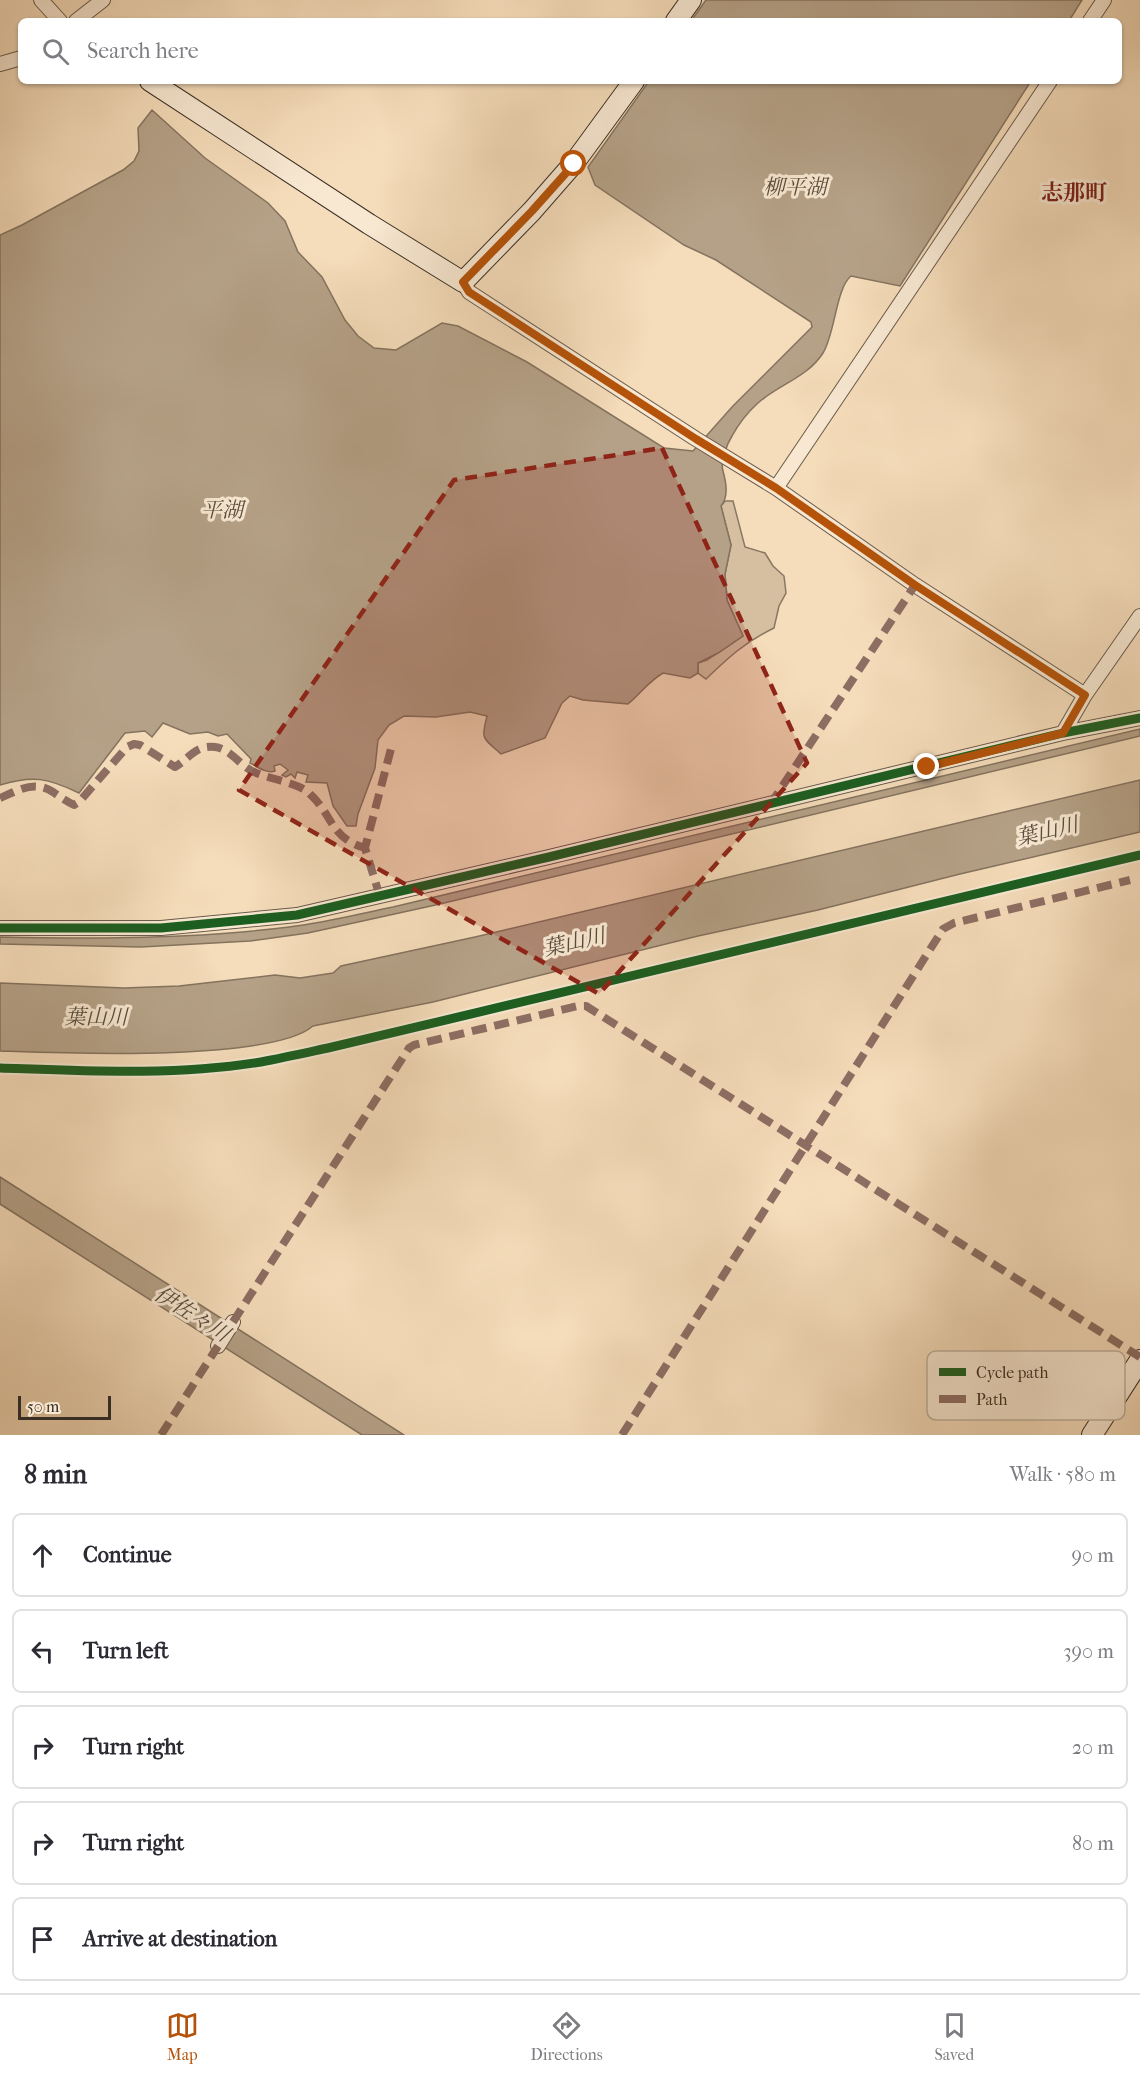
<!DOCTYPE html>
<html lang="en">
<head>
<meta charset="utf-8">
<style>
  :root { --surface:#fff; --page:#f7f7f7; --text:#2b2b33; --muted:#7c7c81; --line:#e1e1e2; --accent:#b45309 }
  body { margin:0; font-family:"IM FELL French Canon","Noto Serif JP",serif; background:var(--page); color:var(--text) }
  .scale { position:absolute; left:18px; bottom:15px; width:93px; box-sizing:border-box; padding-left:6px; border:3px solid #3a2f24; border-top:0; font-size:16px; line-height:21px; white-space:nowrap; color:#3a2f24; -webkit-text-stroke:4px #f8e8d2; paint-order:stroke }
  .stop { position:absolute; width:18px; height:18px; margin:-14px; border:4px solid #b45309; border-radius:50%; background:#fff }
  .stop.end { background:#b45309; border-color:#fff; box-shadow:0 2px 6px #0008 }
  .list { margin:0; padding:0; list-style:none }
  h2 { display:flex; justify-content:space-between; align-items:center; height:78px; margin:0; padding:0 24px; font-size:26px }
  h2 small { font-size:20px; font-weight:400; color:var(--muted) }
  .list li { display:grid; grid-template-columns:39px 1fr auto; gap:18px; align-items:center; box-sizing:border-box; height:84px; margin:0 12px 12px; padding:0 12px; border:2px solid var(--line); border-radius:9px }
  .list b { display:block; font-size:22px; white-space:nowrap }
  .list em { font-size:20px; font-style:normal; color:var(--muted) }
  .icon { flex:none; width:33px; height:33px; fill:none; stroke:currentColor; stroke-width:2; stroke-linecap:round; stroke-linejoin:round }
  .map { position:relative; flex:none; width:1140px; height:1435px; overflow:hidden }
  .search { position:absolute; background:var(--surface); box-shadow:0 2px 4px #0004; left:18px; right:18px; top:18px; height:66px; display:flex; align-items:center; gap:15px; box-sizing:border-box; padding:0 21px; border-radius:9px; color:var(--muted); font-size:22px }
  .sheet { height:558px; background:var(--surface) }
  nav { display:flex; justify-content:space-around; align-items:center; box-sizing:border-box; height:84px; border-top:2px solid var(--line); background:var(--surface); font-size:16px; color:var(--muted) }
  nav a { display:grid; justify-items:center; gap:3px }
  nav .on { color:var(--accent) }
  .map>svg:first-child { display:block }
  .green { fill:#d5bfa0; stroke:#887762; stroke-width:1.5 }
  .water { fill:#b5a187; stroke:#84735f; stroke-width:1.5 }
  .lines { fill:none; stroke-linecap:round; stroke-linejoin:round }
  .street-casing { stroke:#695a4a; stroke-width:16 }
  .secondary-casing { stroke:#3a2f24; stroke-width:22 }
  .street { stroke:#f8e8d2; stroke-width:14 }
  .secondary { stroke:#f8e8d2; stroke-width:20 }
  .quiet { stroke:#8d6e63; stroke-width:8; stroke-dasharray:15 8; stroke-linecap:butt }
  .cycleway-casing { stroke:#f8e8d2; stroke-width:13 }
  .cycleway { stroke:#1b5e20; stroke-width:9 }
  .route { stroke:#b45309; stroke-width:8 }
  .marked { fill:#8f2418; fill-opacity:0.2; stroke:#8f2418; stroke-width:4.5; stroke-dasharray:12 8; stroke-linejoin:round }
  .labels { text-anchor:middle; stroke-width:6; stroke-linejoin:round; paint-order:stroke }
  .water-label { font-size:21px; font-style:italic; fill:#594c3d; stroke:#f8e8d2 }
  .quarter-label { font-size:22px; font-weight:bold; fill:#7a1f14; stroke:#f8e8d2 }
  .key { fill:#f8e8d2; stroke:#bfb09e; stroke-width:1.5 }
  .key-label { font-size:16px; fill:#3a2f24 }
</style>
</head>
<body>
<div class="map">
<svg width="1140" height="1435" viewBox="0 0 1140 1435">
  <rect width="100%" height="100%" fill="#f5dcba"/>
  <filter id="stains"><feTurbulence type="fractalNoise" baseFrequency=".00333" numOctaves="4"/><feColorMatrix values="0 0 0 0 .2 0 0 0 0 .09 0 0 0 0 .02 0 0 0 .5 -.17"/></filter>
  <radialGradient id="worn" r=".72"><stop offset=".6" stop-color="#630" stop-opacity="0"/><stop offset="1" stop-color="#630" stop-opacity=".3"/></radialGradient>
  <path class="green" d="M725 501H733L745 547 765 553 773 566 784 576 786 593 779 606 774 628C745 642 729 657 706 679L698 673V663L707 660 743 636 727 600 725 574 731 545 721 506Z"/>
  <path class="water" d="M706 0H1082L1069 21H691Z
    M649 81H1031L900 286 851 276C836 288 835 334 823 353 808 377 778 385 758 403 748 412 738 425 732 436 727 444 720 461 723 471 726 482 729 496 721 506L731 545 725 574 727 600 743 636 718 653 698 663V673L690 678 663 673C648 682 641 693 628 704L583 700 570 696 562 703 545 738 501 754C482 737 481 740 487 716L470 712 436 717 404 716 389 725 378 740 375 768 358 814 356 826H347L333 806 327 783 306 782 308 775 297 772 295 778 291 774 286 777 282 775 288 770 280 764 274 766 275 771C267 774 258 767 250 763L251 759 227 734 218 736 208 732 190 734 163 723 152 737 145 731 125 733 79 793C48 778 33 775 0 785V235L22 225 123 170 134 161 139 151 138 128 152 110 205 158 268 203 285 221 298 252 322 277 345 320 358 336 374 348 396 350 442 323 458 326 527 362 664 448 693 451 732 407 812 327 811 322 716 260 684 245 595 185 588 167Z
    M1140 729V736L440 904 308 933 250 941 141 947 0 944V937C97 939 193 939 289 927 324 923 359 914 393 907Z
    M1140 780V832L960 874 818 910 698 936 433 1002 313 1026C271 1062 61 1053 0 1051V983L124 988 179 986 275 975 300 978 333 973 341 966 475 937Z
    M0 1177 404 1435H362L0 1204Z"/>
  <g class="lines">
    <defs>
      <path id="street" d="M41 0 60 21
        M76 21 103 0
        M1090 21 1104 0
        M0 64 21 58
        M463 282 469 292 696 439 776 488 915 585 1085 695
        M776 488 1050 81
        M1063 733 1085 695 1140 616
        M0 928H161L297 915 549 857 1063 733 1140 718
        M218 1346 233 1322"/>
      <path id="secondary" d="M676 21 691 0
        M150 81 369 224 463 282 532 211 574 163 634 81
        M1092 1435 1140 1360"/>
    </defs>
    <use href="#street" class="street-casing"/>
    <use href="#secondary" class="secondary-casing"/>
    <use href="#street" class="street"/>
    <use href="#secondary" class="secondary"/>
    <path class="quiet" d="M0 798C19 790 34 780 53 792 60 797 66 801 74 805L79 802 127 747 134 744 140 745 175 767C190 758 195 745 215 747 231 749 240 766 254 772 269 779 300 783 310 794 333 815 330 838 365 848
      M770 805 915 585
      M380 897 365 848 392 745
      M233 1322 409 1048 414 1045 578 1006H586L1140 1357
      M161 1435 218 1346
      M622 1435 943 929 954 923 1130 880"/>
    <defs>
      <path id="cycleway" d="M0 928H161L297 915 549 857 1063 733 1140 718
        M0 1068C86 1071 175 1076 261 1062 283 1058 305 1053 328 1048L1140 855"/>
    </defs>
    <use href="#cycleway" class="cycleway-casing"/>
    <use href="#cycleway" class="cycleway"/>
  </g>
  <g class="lines">
    <path class="route" d="M574 164 532 211 463 282 469 292 696 439 776 488 915 585 1085 695 1063 733 927 767"/>
  </g>
  <path class="marked" d="M662 448 807 763 599 994 239 790 454 480Z"/>
  <g class="labels">
    <g class="water-label">
      <text x="795" y="194">柳平湖</text>
      <text x="222" y="517">平湖</text>
      <text transform="translate(1047 831) rotate(-13)" y="7">葉山川</text>
      <text transform="translate(574 942) rotate(-13)" y="7">葉山川</text>
      <text x="96" y="1024">葉山川</text>
      <text transform="translate(192 1314) rotate(32)" y="7">伊佐々川</text>
    </g>
    <g class="quarter-label">
      <text x="1074" y="200">志那町</text>
    </g>
  </g>
  <rect x="927" y="1351" width="198" height="69" rx="9" class="key"/>
  <rect x="939" y="1368" width="27" height="8" fill="#1b5e20"/>
  <rect x="939" y="1395" width="27" height="8" fill="#8d6e63"/>
  <g class="key-label">
    <text x="976" y="1378">Cycle path</text>
    <text x="976" y="1405">Path</text>
  </g>
  <rect width="100%" height="100%" filter="url(#stains)"/>
  <rect width="100%" height="100%" fill="url(#worn)"/>
</svg>
<div class="scale">50 m</div>
<div class="stop" style="left:574px;top:164px"></div>
<div class="stop end" style="left:927px;top:767px"></div>
<div class="search"><svg class="icon" aria-label="search" viewBox="0 0 24 24"><circle cx="10" cy="10" r="6"/><path d="M15 15l6 6"/></svg>Search here</div>
</div>
<section class="sheet">
<h2>8 min<small>Walk · 580 m</small></h2>
<ul class="list">
<li><svg class="icon" aria-label="ahead" viewBox="0 0 24 24"><path d="M12 20V5M6 11l6-6 6 6"/></svg><div><b>Continue</b></div><em>90 m</em></li>
<li><svg class="icon" aria-label="left" viewBox="0 0 24 24"><path d="M17 20v-9H6M10 6l-5 5 5 5"/></svg><div><b>Turn left</b></div><em>390 m</em></li>
<li><svg class="icon" aria-label="right" viewBox="0 0 24 24"><path d="M7 20v-9h11M14 6l5 5-5 5"/></svg><div><b>Turn right</b></div><em>20 m</em></li>
<li><svg class="icon" aria-label="right" viewBox="0 0 24 24"><path d="M7 20v-9h11M14 6l5 5-5 5"/></svg><div><b>Turn right</b></div><em>80 m</em></li>
<li><svg class="icon" aria-label="arrive" viewBox="0 0 24 24"><path d="M6 21V4h12l-3 4 3 4H6"/></svg><div><b>Arrive at destination</b></div></li>
</ul>
</section>
<nav>
<a class="on"><svg class="icon" aria-label="map" viewBox="0 0 24 24"><path d="M3 6l6-2 6 2 6-2v14l-6 2-6-2-6 2zM9 4v14M15 6v14"/></svg>Map</a>
<a><svg class="icon" aria-label="directions" viewBox="0 0 24 24"><path d="M12 3l9 9-9 9-9-9zM9 14v-3h6M13 9l2 2-2 2"/></svg>Directions</a>
<a><svg class="icon" aria-label="saved" viewBox="0 0 24 24"><path d="M7 4h10v16l-5-4-5 4z"/></svg>Saved</a>
</nav>
</body>
</html>
